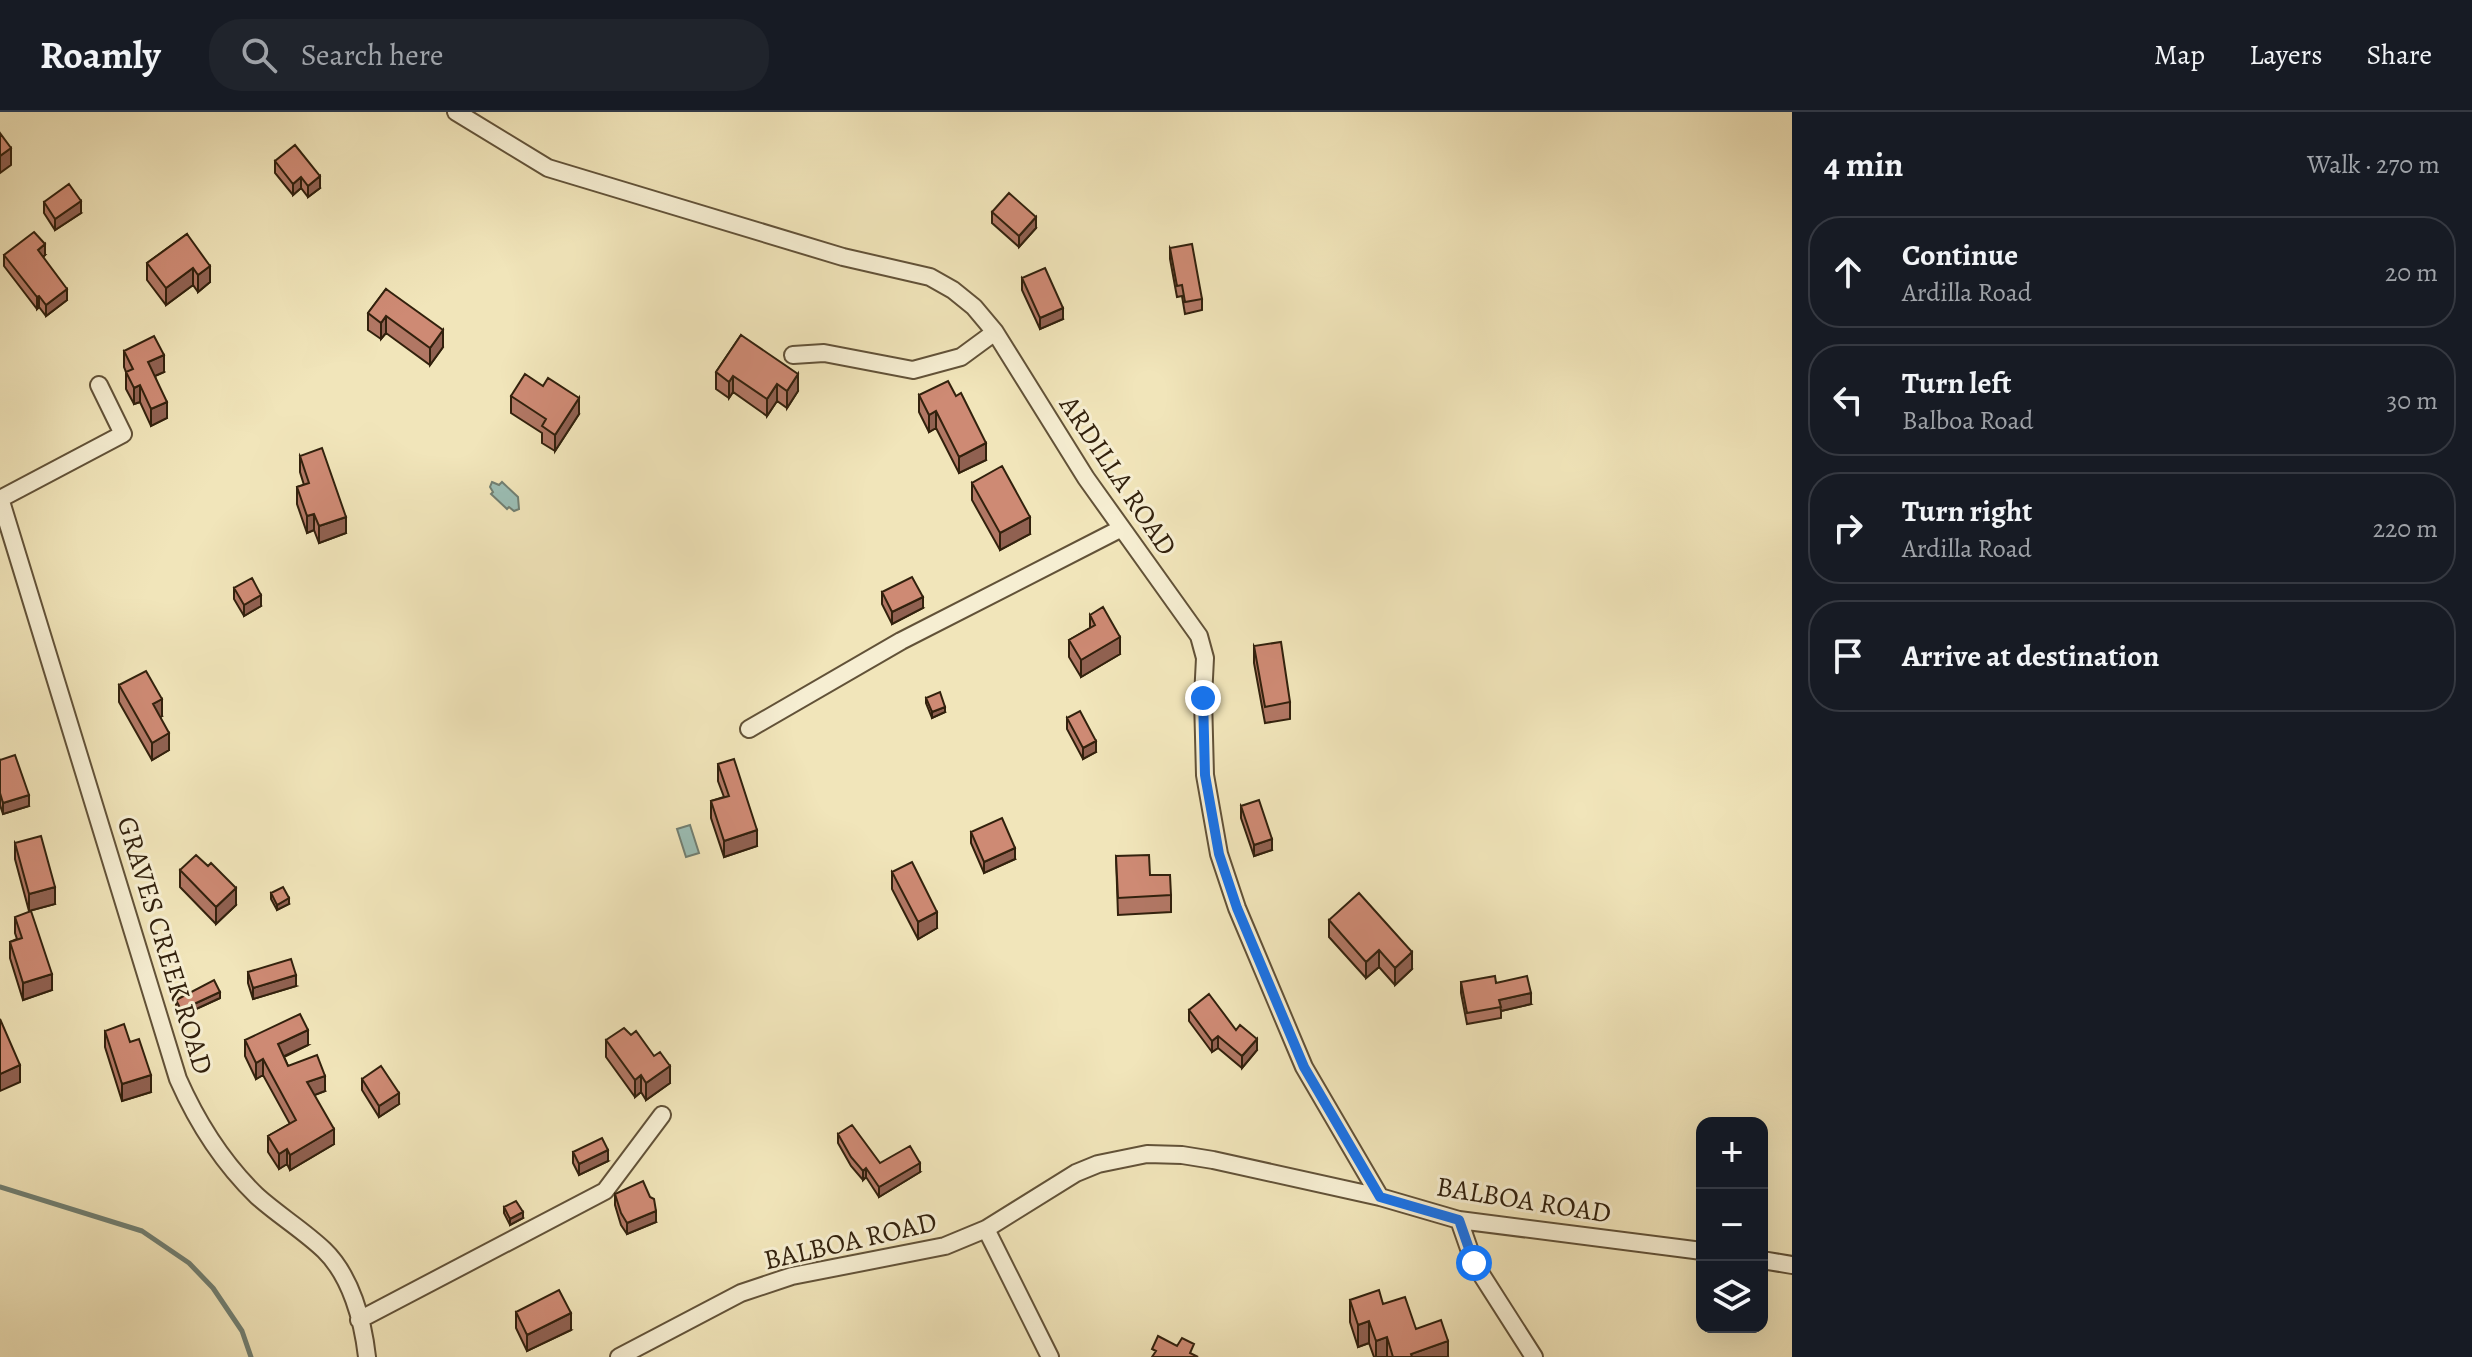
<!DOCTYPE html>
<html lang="en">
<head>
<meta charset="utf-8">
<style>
  :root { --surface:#171b24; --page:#20242c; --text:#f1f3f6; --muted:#9ea1a6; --line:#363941 }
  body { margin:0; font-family:Alegreya,serif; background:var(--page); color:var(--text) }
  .controls { position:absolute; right:24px; bottom:24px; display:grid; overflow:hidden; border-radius:16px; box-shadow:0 8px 32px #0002 }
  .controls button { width:72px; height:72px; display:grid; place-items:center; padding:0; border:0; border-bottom:2px solid var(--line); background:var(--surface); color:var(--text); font:40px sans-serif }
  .stop { position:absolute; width:24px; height:24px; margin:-18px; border:6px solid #1a73e8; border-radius:50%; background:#fff }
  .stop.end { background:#1a73e8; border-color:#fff; box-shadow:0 2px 8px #0008 }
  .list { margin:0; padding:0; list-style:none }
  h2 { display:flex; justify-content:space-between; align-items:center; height:104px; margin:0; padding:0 32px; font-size:34px }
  h2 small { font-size:26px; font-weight:400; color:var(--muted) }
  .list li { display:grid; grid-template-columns:52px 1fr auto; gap:24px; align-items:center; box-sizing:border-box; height:112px; margin:0 16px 16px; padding:0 16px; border:2px solid var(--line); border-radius:32px }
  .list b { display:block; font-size:30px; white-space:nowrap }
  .list p { margin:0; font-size:26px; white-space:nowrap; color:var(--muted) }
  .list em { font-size:26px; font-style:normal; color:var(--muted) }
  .icon { flex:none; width:44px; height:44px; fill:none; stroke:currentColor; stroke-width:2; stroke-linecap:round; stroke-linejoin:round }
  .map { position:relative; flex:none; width:1792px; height:1245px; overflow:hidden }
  header { display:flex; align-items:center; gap:48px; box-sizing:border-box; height:112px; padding:0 40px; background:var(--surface); border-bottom:2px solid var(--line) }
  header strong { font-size:38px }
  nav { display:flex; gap:44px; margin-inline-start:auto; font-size:28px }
  .search { width:560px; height:72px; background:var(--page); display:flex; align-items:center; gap:20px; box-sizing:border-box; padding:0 28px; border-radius:32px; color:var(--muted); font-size:30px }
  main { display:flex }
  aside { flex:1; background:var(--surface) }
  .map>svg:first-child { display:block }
  .water { fill:#9bbeb5; stroke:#717f72; stroke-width:2 }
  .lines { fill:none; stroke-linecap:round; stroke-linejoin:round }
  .stream { stroke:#717f72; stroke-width:5 }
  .minor-casing { stroke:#625238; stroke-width:20 }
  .minor { stroke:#f6eed2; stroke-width:16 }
  .wall { fill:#b17764; stroke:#32210d; stroke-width:2 }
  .shaded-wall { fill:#906151; stroke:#32210d; stroke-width:2 }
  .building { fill:#ce8a74; stroke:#32210d; stroke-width:2 }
  .route { stroke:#1a73e8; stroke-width:10 }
  .labels { text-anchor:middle; stroke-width:6; stroke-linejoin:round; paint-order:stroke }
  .street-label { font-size:28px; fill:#32210d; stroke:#f6eed2 }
</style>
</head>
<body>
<header>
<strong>Roamly</strong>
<div class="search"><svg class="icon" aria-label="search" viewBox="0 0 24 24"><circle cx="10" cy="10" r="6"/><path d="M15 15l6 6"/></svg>Search here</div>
<nav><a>Map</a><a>Layers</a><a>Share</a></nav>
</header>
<main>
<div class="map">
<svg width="1792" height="1245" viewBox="0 0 1792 1245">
  <rect width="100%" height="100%" fill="#f1e5ba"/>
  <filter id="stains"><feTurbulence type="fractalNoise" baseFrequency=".0025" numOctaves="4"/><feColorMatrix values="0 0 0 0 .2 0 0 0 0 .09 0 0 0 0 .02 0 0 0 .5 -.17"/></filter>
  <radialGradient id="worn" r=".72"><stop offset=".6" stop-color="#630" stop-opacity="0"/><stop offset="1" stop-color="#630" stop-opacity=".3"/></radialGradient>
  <path class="water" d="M492 370 499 373 502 370 518 385 519 397 514 399 509 395 507 397 491 382 493 380 490 375Z
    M690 713 699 741 686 745 677 717Z"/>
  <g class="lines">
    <path class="stream" d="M0 1075 142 1119 189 1151 213 1176 242 1219 251 1245"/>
    <defs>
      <path id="minor" d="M456 0 548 56 843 145 930 165 953 178 974 195 995 220 1086 366 1199 524 1205 546 1203 586 1205 663 1219 742 1237 796 1304 955 1380 1085
        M793 243 824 241 913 258 961 245 995 220
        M0 386 178 967C197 1010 223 1051 257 1084 278 1103 303 1118 324 1138 351 1164 363 1209 367 1245
        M0 387 123 322 99 273
        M749 617 901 529 1120 417
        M1459 1108 1474 1151 1534 1245
        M986 1117 1050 1245
        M1762 1148 1792 1153
        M359 1208 605 1079 662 1003
        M619 1245 741 1181 792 1164 945 1134 986 1117 1076 1061 1098 1052 1147 1042 1182 1043 1213 1048 1380 1085 1459 1108 1702 1139"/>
    </defs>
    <use href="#minor" class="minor-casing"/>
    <use href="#minor" class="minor"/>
  </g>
  <path class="wall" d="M275 49 320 76 308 85 301 76 293 83 275 61Z
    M44 90 81 101 55 118 44 101Z
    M992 100 1036 116 1019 135 992 111Z
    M187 122 210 170 198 180 193 173 166 193 147 168V151Z
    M1170 136 1202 187V198L1185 202 1182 184 1177 185 1170 147Z
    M4 143H45L43 145 67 188 46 204 39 195 37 197 4 154Z
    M1022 166 1063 207 1040 217 1022 178Z
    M386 177 443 235 430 253 386 221 381 227 368 218V201Z
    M741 223 798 279 787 296 777 289 767 304 733 280 729 286 716 277V260Z
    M124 239 164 260 155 264 167 306 151 314 140 290 134 292 126 277V260L124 255Z
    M919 283 986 348 959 361 936 316 929 320 919 300Z
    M511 284 579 302 555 339 542 331V321L511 301Z
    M300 344 346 421 319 431 314 418 307 421 297 392V375L304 373 300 360Z
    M972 371 1030 422 1000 438 972 388Z
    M234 476 261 494 244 504 234 487Z
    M882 480 923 496 892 512 882 492Z
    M1090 503 1120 542 1081 565 1069 545V528L1090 516Z
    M1254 534 1290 590V607L1265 611 1254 551Z
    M119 573 162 604 160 605 169 638 152 648 119 590Z
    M926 586 945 600 932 606 926 591Z
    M1067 606 1096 640 1083 647 1067 617Z
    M0 648 29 694 3 702 0 693Z
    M718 652 757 734 724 745 711 706V689L724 685 718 669Z
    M1241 694 1272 738 1254 744 1241 706Z
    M971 720 1015 747 984 761 971 731Z
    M15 731 55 792 29 799 15 747Z
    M1116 744 1150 763 1171 783V800L1118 803Z
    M180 758 236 793 216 812 180 775Z
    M892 760 937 816 918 827 892 777Z
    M271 781 289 792 277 798 271 787Z
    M15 805 52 878 23 888 10 846V830L17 827 15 821Z
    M1329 808 1412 857 1395 873 1379 855 1366 866 1329 825Z
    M248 860 296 874 253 887 248 871Z
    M1461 870 1496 871 1531 892 1501 899V906L1467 912 1461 881Z
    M220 886 181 904 176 894V888Z
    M1189 898 1236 918 1257 938 1242 956 1218 936 1212 940 1189 909Z
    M105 919 130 930 151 980 122 989 105 935Z
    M245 928 308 933 284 945 288 954 325 979 314 983 334 1032 290 1058 287 1052 279 1057 268 1040V1024L290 1012 263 963 256 967 245 944Z
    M606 928 654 944 670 971 646 988 641 980 635 985 606 945Z
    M362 967 399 992 379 1005 362 978Z
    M838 1022 880 1051 920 1060 879 1085 866 1065 863 1068 851 1054 838 1031Z
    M573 1040 608 1049 579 1063 573 1051Z
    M615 1082 656 1110 627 1122 621 1113 615 1093Z
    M504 1095 523 1106 510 1113 504 1101Z
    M1350 1188 1383 1192 1416 1217 1448 1245H1374L1369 1231 1358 1235 1350 1210Z
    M516 1200 571 1218 527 1239 516 1216Z"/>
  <path class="shaded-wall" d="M11 36V53L0 61V44Z
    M320 64V76L308 85V74Z
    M301 65V76L293 83V72Z
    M81 89V101L55 118V107Z
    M1036 105V116L1019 135V124Z
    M45 132V143L38 149V138Z
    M210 154V170L198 180V163Z
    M193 156V173L166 193V176Z
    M67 177V188L46 204V193Z
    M39 184V195L37 197V185Z
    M1063 196V207L1040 217V206Z
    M386 204V221L381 227V211Z
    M443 218V235L430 253V236Z
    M164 243V260L148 267V250Z
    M798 262V279L787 296V279Z
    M733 264V280L729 286V270Z
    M777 272V289L767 304V287Z
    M140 273V290L134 292V276Z
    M579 286V302L555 339V323Z
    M167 290V306L151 314V297Z
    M936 299V316L929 320V303Z
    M986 331V348L959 361V345Z
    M314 402V418L307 421V404Z
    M346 405V421L319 431V414Z
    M1030 405V422L1000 438V421Z
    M261 483V494L244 504V493Z
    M923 485V496L892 512V500Z
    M1120 525V542L1081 565V548Z
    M162 587V604L153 609V592Z
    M945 595V600L932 606V600Z
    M169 621V638L152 648V631Z
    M1096 629V640L1083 647V636Z
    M29 683V694L3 702V691Z
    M757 718V734L724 745V729Z
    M1272 727V738L1254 744V733Z
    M1015 736V747L984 761V750Z
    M55 775V792L29 799V782Z
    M236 776V793L216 812V795Z
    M289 786V792L277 798V793Z
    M937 800V816L918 827V810Z
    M1379 838V855L1366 866V850Z
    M1412 840V857L1395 873V856Z
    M52 862V878L23 888V871Z
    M296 863V874L253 887V876Z
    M220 880V886L181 904V898Z
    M1531 881V892L1501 899 1499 888Z
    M308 918V933L278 947V932Z
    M1218 924V936L1212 940V929Z
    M1257 927V938L1242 956V944Z
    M263 947V963L256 967V951Z
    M20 953V970L0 979V962Z
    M670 954V971L646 988V971Z
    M151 963V980L122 989V972Z
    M641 963V980L635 985V968Z
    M325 964V979L307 986V970Z
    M399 981V992L379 1005V994Z
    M334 1017V1032L290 1058V1043Z
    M287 1037V1052L279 1057V1042Z
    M608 1038V1049L579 1063V1052Z
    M920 1051V1060L879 1085V1075Z
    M866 1056V1065L863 1068V1059Z
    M656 1099V1110L627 1122V1111Z
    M523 1100V1106L510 1113V1107Z
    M571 1201V1218L527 1239V1223Z
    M1369 1209V1231L1358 1235V1213Z
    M1387 1225V1245H1376V1229Z
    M1448 1229V1245H1411V1242Z"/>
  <path class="building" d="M0 21 11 36 0 44Z
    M295 33 320 64 308 74 301 65 293 72 275 49Z
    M69 72 81 89 55 107 44 90Z
    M1009 81 1036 105 1019 124 992 100Z
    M34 120 45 132 38 138 67 177 46 193 39 184 37 185 4 143Z
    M187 122 210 154 198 163 193 156 166 176 147 151Z
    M1192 132 1202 187 1185 190 1182 173 1177 174 1170 136Z
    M1045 156 1063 196 1040 206 1022 166Z
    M386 177 443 218 430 236 386 204 381 211 368 201Z
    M741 223 798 262 787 279 777 272 767 287 733 264 729 270 716 260Z
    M154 224 164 243 148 250 167 290 151 297 140 273 134 276 126 260 133 257 124 239Z
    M525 262 543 274 548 266 579 286 555 323 542 314 546 307 511 284Z
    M948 269 956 284 961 281 986 331 959 345 936 299 929 303 919 283Z
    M322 336 346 405 319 414 314 402 307 404 297 375 309 371 300 344Z
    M1002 354 1030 405 1000 421 972 371Z
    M912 465 923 485 892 500 882 480Z
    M252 466 261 483 244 493 234 476Z
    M1103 495 1120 525 1081 548 1069 528 1095 513 1090 503Z
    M1281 530 1290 590 1265 595 1254 534Z
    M146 559 162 587 153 592 169 621 152 631 119 573Z
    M940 580 945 595 932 600 926 586Z
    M1080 599 1096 629 1083 636 1067 606Z
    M15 643 29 683 3 691 0 681V648Z
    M734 647 757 718 724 729 711 689 729 684 718 652Z
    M1259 688 1272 727 1254 733 1241 694Z
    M1002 706 1015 736 984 750 971 720Z
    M41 724 55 775 29 782 15 731Z
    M196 743 208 754 211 751 236 776 216 795 180 758Z
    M1149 743 1150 763H1170L1171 783 1118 786 1116 744Z
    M912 750 937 800 918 810 892 760Z
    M283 775 289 786 277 793 271 781Z
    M1359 781 1412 840 1395 856 1379 838 1366 850 1329 808Z
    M31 799 52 862 23 871 10 830 22 826 15 805Z
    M291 847 296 863 253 876 248 860Z
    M1495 864 1496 871 1527 864 1531 881 1499 888 1501 895 1467 901 1461 870Z
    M214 868 220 880 181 898 176 888Z
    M1209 882 1236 918 1240 913 1257 927 1242 944 1218 924 1212 929 1189 898Z
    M300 902 308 918 278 932 288 954 317 943 325 964 307 970 334 1017 290 1043 287 1037 279 1042 268 1024 296 1008 263 947 256 951 245 928Z
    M0 907 20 953 0 962Z
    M124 912 130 930 139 927 151 963 122 972 105 919Z
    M624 916 631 923 636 919 654 944 660 940 670 954 646 971 641 963 635 968 606 928Z
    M381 954 399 981 379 994 362 967Z
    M852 1013 880 1051 910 1034 920 1051 879 1075 866 1056 863 1059 851 1045 838 1022Z
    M602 1026 608 1038 579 1052 573 1040Z
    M643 1069 650 1085 654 1087 656 1099 627 1111 621 1101 615 1082Z
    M516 1089 523 1100 510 1107 504 1095Z
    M559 1178 571 1201 527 1223 516 1200Z
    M1379 1178 1383 1192 1405 1185 1416 1217 1441 1208 1448 1229 1411 1242 1412 1245H1393L1387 1225 1376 1229 1369 1209 1358 1213 1350 1188Z
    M1158 1224 1177 1234 1182 1226 1194 1232 1190 1241 1198 1245H1152L1156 1239 1152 1237Z"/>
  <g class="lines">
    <path class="route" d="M1203 586 1205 663 1219 742 1237 796 1304 955 1380 1085 1459 1108 1474 1151"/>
  </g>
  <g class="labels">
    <g class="street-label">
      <text transform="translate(1119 363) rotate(56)" y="10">ARDILLA ROAD</text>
      <text transform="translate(166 833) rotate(73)" y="10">GRAVES CREEK ROAD</text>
      <text transform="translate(1524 1087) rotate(9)" y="10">BALBOA ROAD</text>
      <text transform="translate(850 1128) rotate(-13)" y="10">BALBOA ROAD</text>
    </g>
  </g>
  <rect width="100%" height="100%" filter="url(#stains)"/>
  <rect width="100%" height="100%" fill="url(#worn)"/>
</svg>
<div class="controls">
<button>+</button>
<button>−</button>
<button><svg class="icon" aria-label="layers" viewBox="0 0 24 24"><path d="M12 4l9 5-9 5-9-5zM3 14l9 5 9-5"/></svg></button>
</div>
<div class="stop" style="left:1474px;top:1151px"></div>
<div class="stop end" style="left:1203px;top:586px"></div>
</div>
<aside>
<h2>4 min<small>Walk · 270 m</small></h2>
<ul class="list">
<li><svg class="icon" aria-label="ahead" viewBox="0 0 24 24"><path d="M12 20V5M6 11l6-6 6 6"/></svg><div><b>Continue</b><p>Ardilla Road</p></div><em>20 m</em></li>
<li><svg class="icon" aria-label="left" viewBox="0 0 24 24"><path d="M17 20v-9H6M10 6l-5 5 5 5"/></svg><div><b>Turn left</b><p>Balboa Road</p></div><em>30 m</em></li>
<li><svg class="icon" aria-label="right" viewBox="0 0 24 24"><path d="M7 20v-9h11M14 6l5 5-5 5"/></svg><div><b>Turn right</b><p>Ardilla Road</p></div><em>220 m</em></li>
<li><svg class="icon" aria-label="arrive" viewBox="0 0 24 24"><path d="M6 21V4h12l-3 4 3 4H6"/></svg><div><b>Arrive at destination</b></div></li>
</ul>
</aside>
</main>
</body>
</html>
